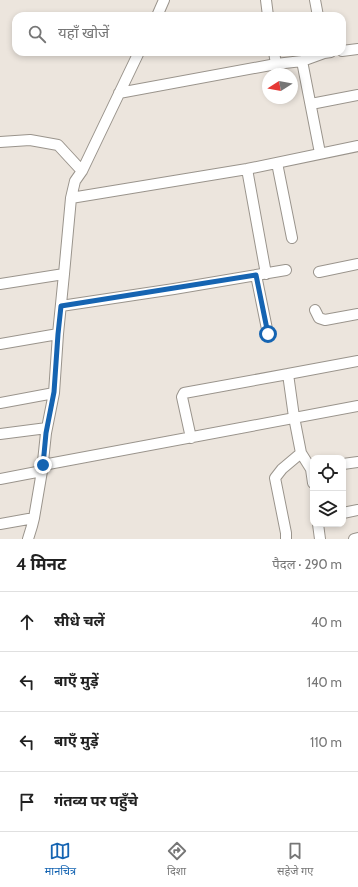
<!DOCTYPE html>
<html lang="hi">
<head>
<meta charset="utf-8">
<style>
  :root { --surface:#fff; --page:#f6f6f6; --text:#222; --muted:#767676; --line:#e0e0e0; --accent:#1564b2 }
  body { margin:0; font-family:Cabin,"Noto Sans Devanagari",sans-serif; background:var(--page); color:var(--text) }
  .controls { position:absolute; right:12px; bottom:12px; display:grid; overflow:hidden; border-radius:8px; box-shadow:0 2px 6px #0003 }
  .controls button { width:36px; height:36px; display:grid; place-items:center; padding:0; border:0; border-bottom:1px solid var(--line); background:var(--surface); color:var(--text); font:20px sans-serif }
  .compass { position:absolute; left:262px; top:68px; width:36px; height:36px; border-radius:50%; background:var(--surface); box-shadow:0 2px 6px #0003; rotate:259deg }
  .stop { position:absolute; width:12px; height:12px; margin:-9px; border:3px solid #1564b2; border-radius:50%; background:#fff }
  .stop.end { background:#1564b2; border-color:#fff; box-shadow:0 1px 4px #0008 }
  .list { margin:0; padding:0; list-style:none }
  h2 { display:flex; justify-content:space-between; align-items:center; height:52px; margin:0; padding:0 16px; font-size:17px }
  h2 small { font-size:13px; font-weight:400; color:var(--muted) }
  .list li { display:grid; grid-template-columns:26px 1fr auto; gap:12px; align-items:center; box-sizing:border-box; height:60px; padding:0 16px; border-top:1px solid var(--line) }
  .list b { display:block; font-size:15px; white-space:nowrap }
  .list em { font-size:13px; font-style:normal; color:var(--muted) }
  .icon { flex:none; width:22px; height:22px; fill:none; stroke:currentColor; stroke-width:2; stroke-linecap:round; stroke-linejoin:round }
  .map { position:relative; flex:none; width:358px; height:539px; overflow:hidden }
  .search { position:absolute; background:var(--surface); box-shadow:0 2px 6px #0003; left:12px; right:12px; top:12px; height:44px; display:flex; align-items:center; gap:10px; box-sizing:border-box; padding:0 14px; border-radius:12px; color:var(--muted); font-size:15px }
  .sheet { height:292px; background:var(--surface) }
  nav { display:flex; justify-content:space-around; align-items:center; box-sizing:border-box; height:56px; border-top:1px solid var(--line); background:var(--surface); font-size:11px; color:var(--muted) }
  nav a { display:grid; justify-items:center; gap:2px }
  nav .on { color:var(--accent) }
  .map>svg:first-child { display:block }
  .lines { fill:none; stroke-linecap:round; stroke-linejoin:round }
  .street-casing { stroke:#9a948c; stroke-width:12 }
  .street { stroke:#fff; stroke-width:10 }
  .route { stroke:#1564b2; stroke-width:5 }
</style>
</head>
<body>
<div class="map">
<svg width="358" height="539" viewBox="0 0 358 539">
  <rect width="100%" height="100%" fill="#ece5dd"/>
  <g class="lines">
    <defs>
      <path id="street" d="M266 0 268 16
        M315 0 318 16
        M157 16 164 0
        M342 51 358 49
        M274 52 276 64
        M302 61 320 153
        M119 93 276 64 302 61 324 53 331 52
        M311 104 358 95
        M0 142 30 140 58 145 82 171
        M277 163 292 238
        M247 169 266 274
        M71 198 247 169 358 146
        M319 272 358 264
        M256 275 268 334
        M0 284 64 274
        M61 306 174 289 286 270
        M315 310 319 318 325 320 358 314
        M0 344 58 334
        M0 403 54 393
        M0 434 47 428
        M191 438 182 397 184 393 288 374
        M343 464 358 462
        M43 465 358 406
        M0 479 42 471
        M313 483 311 469 301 453 294 417 288 374 358 361
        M343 513 358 510
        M0 524 34 518
        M318 524 320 539
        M28 539 32 526 34 518 42 471 46 433 54 393 58 334 64 274 71 198 75 181 82 171 139 52
        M286 539V533L275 478 282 469 301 453
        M354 539 358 538"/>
    </defs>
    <use href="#street" class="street-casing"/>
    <use href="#street" class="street"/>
  </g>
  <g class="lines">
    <path class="route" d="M43 465 46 433 54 392 58 334 61 306 256 275 268 334"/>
  </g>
</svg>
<div class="controls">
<button><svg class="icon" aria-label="locate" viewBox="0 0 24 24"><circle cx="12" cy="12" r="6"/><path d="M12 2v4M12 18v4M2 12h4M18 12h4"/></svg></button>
<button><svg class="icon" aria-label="layers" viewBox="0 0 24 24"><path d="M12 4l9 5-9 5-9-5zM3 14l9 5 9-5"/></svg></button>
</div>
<svg class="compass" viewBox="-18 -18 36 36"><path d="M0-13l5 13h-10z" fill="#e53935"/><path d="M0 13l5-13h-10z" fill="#767676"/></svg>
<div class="stop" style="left:268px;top:334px"></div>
<div class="stop end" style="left:43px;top:465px"></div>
<div class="search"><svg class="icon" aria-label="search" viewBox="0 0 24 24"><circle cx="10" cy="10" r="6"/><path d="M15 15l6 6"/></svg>यहाँ खोजें</div>
</div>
<section class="sheet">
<h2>4 मिनट<small>पैदल · 290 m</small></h2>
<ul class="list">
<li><svg class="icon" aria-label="ahead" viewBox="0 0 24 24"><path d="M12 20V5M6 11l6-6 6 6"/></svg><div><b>सीधे चलें</b></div><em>40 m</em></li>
<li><svg class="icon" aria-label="left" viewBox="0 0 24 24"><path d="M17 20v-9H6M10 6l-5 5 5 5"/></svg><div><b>बाएँ मुड़ें</b></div><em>140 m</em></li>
<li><svg class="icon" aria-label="left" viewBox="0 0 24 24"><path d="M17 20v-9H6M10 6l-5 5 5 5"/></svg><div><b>बाएँ मुड़ें</b></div><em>110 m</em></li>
<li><svg class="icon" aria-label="arrive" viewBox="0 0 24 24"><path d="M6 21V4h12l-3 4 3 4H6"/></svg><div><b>गंतव्य पर पहुँचे</b></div></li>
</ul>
</section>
<nav>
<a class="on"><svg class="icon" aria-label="map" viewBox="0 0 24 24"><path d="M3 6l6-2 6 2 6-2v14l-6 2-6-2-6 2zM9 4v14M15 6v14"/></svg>मानचित्र</a>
<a><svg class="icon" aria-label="directions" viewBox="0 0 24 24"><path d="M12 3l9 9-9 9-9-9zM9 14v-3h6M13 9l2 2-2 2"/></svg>दिशा</a>
<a><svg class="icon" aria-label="saved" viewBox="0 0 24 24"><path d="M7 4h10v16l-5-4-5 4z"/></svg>सहेजे गए</a>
</nav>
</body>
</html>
